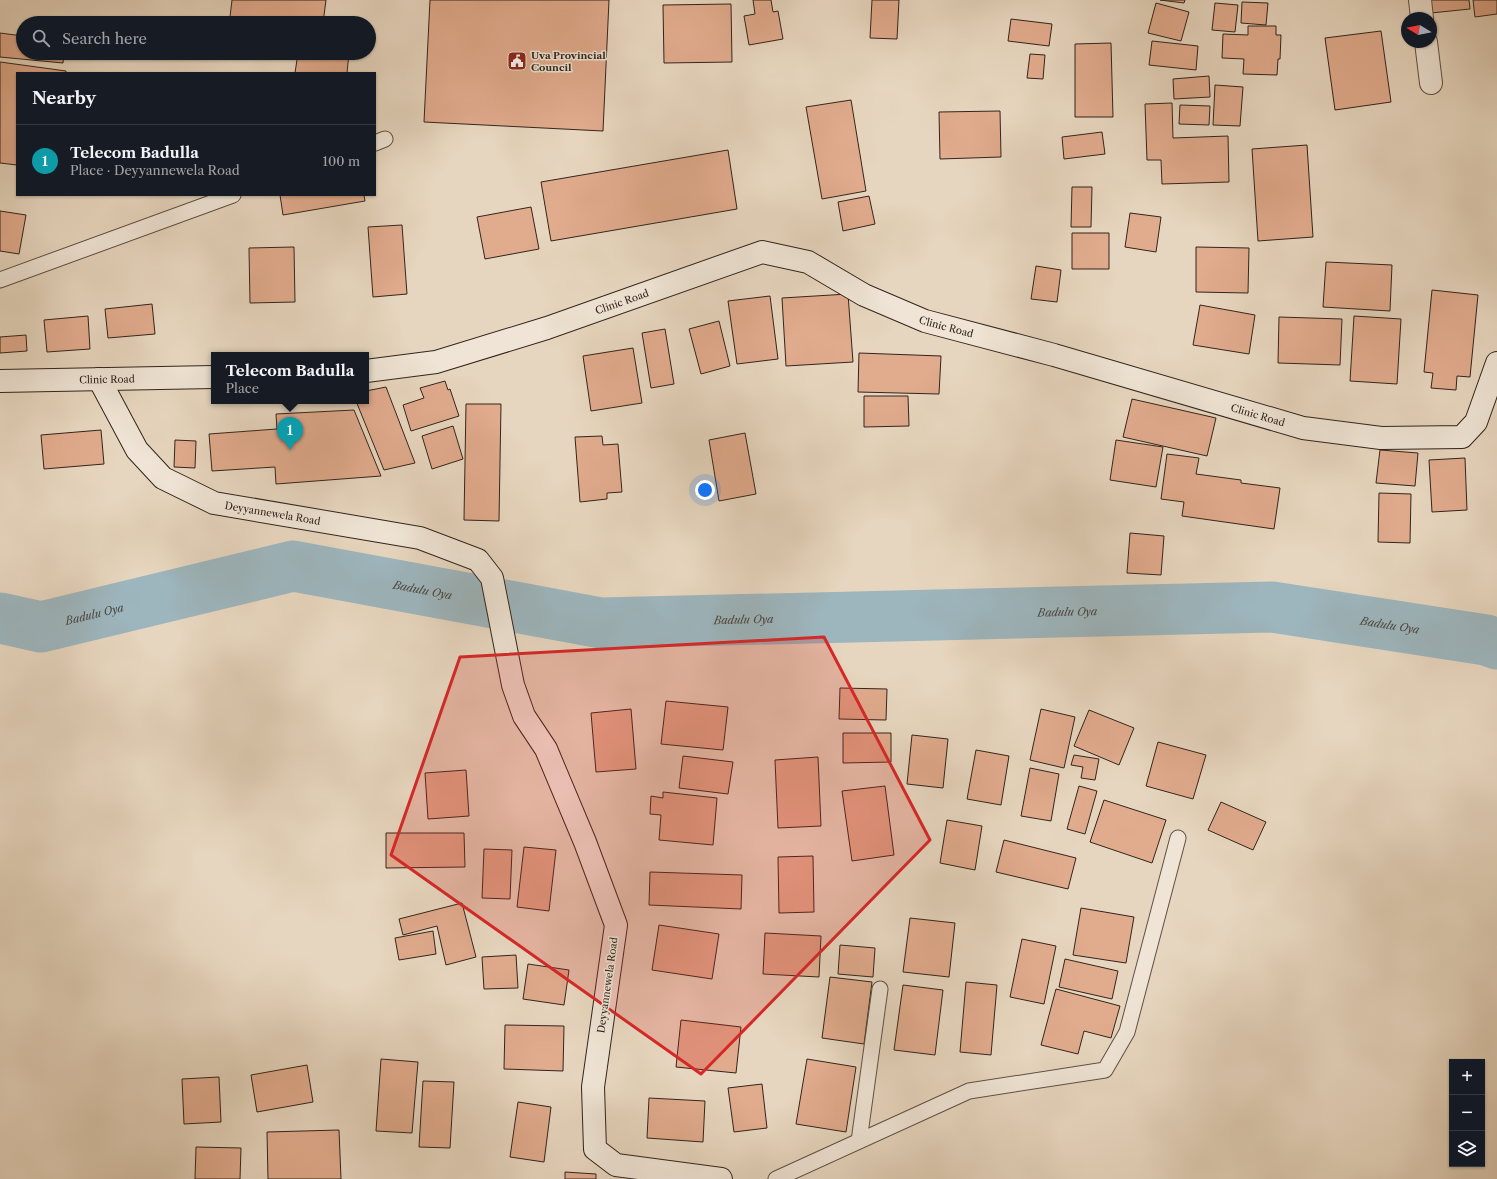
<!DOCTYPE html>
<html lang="en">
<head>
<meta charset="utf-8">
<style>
  :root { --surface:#171b24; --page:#20242c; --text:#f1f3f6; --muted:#9ea1a6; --line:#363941; --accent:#d93025 }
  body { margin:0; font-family:"Libre Caslon Text",serif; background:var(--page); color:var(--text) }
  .controls { position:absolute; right:12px; bottom:12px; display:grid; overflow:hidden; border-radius:0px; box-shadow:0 1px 3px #0004 }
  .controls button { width:36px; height:36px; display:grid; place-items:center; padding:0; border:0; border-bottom:1px solid var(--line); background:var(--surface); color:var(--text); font:20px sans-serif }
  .compass { position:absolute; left:1401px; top:12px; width:36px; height:36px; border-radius:50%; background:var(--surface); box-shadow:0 1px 3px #0004; rotate:280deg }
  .you { position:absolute; left:705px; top:490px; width:14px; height:14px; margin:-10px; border:3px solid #fff; border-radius:50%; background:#1a73e8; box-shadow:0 0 0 6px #1a73e833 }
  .badge { display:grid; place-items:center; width:26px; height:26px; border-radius:50%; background:var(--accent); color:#fff; font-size:13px; font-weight:700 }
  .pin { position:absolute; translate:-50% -33px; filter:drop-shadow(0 1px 2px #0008) }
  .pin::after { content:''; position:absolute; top:21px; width:14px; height:12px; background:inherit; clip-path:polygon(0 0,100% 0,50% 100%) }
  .popup { position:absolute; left:211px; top:352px; width:158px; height:52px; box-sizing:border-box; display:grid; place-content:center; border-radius:0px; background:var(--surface); filter:drop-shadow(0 1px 3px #0005); font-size:13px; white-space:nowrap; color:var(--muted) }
  .popup b { font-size:15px; color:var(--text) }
  .popup::after { content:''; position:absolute; left:50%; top:100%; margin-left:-8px; border:8px solid transparent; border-top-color:var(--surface) }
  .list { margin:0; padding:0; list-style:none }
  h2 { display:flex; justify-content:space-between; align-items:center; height:52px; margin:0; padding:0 16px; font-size:17px }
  h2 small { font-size:13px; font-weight:400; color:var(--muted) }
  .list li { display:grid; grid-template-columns:26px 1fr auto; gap:12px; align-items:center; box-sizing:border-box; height:72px; padding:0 16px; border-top:1px solid var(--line) }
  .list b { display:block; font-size:15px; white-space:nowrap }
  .list p { margin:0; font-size:13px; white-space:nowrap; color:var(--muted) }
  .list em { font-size:13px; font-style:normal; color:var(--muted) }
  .icon { flex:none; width:22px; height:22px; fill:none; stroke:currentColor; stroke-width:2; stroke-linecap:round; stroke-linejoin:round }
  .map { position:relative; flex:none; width:1497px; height:1179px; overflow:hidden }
  .search { position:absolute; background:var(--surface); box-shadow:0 1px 3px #0004; left:16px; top:16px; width:360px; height:44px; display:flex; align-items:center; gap:10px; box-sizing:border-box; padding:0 14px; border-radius:22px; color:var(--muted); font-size:15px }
  .panel { position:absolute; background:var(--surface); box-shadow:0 1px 3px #0004; left:16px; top:72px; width:360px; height:124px; border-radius:0px }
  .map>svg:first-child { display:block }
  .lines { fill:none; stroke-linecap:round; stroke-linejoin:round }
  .river { stroke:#9db6be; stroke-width:51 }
  .building { fill:#e1ab8d; stroke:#32241c }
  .lane-casing { stroke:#5f5045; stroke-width:17 }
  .street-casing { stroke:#5f5045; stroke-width:24 }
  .secondary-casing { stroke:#32241c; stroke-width:24 }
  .lane { stroke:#efe4d5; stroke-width:15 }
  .street { stroke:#efe4d5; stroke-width:22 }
  .secondary { stroke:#efe4d5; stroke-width:22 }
  .marked { fill:#d62828; fill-opacity:0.2; stroke:#d62828; stroke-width:3; stroke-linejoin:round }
  .labels { text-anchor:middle; stroke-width:3; stroke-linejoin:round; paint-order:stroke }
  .poi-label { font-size:10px; font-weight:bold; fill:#32241c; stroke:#efe4d5; text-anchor:start }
  .street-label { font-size:10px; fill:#32241c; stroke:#efe4d5 }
  .water-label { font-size:11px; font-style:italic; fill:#4d4844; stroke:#efe4d5 }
</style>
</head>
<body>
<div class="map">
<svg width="1497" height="1179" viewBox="0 0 1497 1179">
  <rect width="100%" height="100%" fill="#e7d6bf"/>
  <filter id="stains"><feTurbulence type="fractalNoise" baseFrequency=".005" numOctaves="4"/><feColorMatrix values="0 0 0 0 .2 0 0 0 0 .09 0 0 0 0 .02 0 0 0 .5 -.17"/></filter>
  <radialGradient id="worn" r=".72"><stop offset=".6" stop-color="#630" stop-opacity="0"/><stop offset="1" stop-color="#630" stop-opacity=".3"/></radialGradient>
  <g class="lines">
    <path class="river" id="s1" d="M0 618 41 627 293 566 601 623 1272 607 1486 640 1497 644"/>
  </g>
  <path class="building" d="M232 0H326L323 23H273L230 17Z
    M430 0H609L603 131 424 122Z
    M753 0H771L773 12 778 11 783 39 749 45 744 16 755 14Z
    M872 0H899L897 39 870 38Z
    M1160 0H1185L1184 3Z
    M1429 0H1469L1470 9 1431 13Z
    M1473 0H1497V14L1475 17Z
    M1242 2 1268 3 1266 25 1241 23Z
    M1156 3 1189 12 1181 41 1148 33Z
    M1215 3 1238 5 1235 32 1212 30Z
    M731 4 732 62 664 63 663 5Z
    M1011 19 1052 24 1049 46 1008 41Z
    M1248 26H1276V35H1281L1280 59H1278L1277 75 1243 74 1244 59 1222 58 1223 34 1248 35Z
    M1381 31 1391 102 1335 110 1325 38Z
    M0 33 23 36V53H64L63 63 0 57Z
    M1152 41 1198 46 1196 70 1149 65Z
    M1111 43 1113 117H1075V44Z
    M298 53H349L347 73H295Z
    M1030 54 1045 55 1043 79 1027 78Z
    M0 62 66 71V73H17V165L0 163Z
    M1209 76 1210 97 1174 99 1173 79Z
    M1215 85 1243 87 1240 126 1213 125Z
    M851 100 866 191 822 199 806 107Z
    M1172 103 1173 138 1228 136 1229 182 1162 184 1161 160H1147L1145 104Z
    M1180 105 1210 106 1209 125 1179 124Z
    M1000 111 1001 157 940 159 939 112Z
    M1102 132 1105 154 1064 159 1062 137Z
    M1307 145 1313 237 1258 241 1252 149Z
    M728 150 737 209 551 241 541 182Z
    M1072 187H1092L1091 227H1071Z
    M280 195H364L365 201 283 215Z
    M869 196 875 224 843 231 838 202Z
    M531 207 539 249 485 259 477 217Z
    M0 211 26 215 19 254 0 251Z
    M1130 213 1161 217 1156 252 1125 247Z
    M402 225 407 294 373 297 368 227Z
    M1072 233H1109V269H1072Z
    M294 247 295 302 250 303 249 248Z
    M1196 247 1249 248 1248 293 1196 292Z
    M1326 262 1392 265 1390 311 1323 307Z
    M1036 266 1061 270 1057 302 1031 299Z
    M1432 290 1478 295 1470 377 1457 376 1456 390 1431 388 1433 373 1424 372Z
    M848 294 853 362 786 366 782 298Z
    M770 296 778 359 737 364 728 301Z
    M152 304 155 334 108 338 105 309Z
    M1200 305 1255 315 1249 354 1193 345Z
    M88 316 90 349 47 352 44 320Z
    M1354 316 1401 319 1397 384 1350 381Z
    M1279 317 1342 319 1340 365 1278 363Z
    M719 321 730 366 701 374 689 329Z
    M665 329 674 384 651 388 642 333Z
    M26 335 27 351 0 353V337Z
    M633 348 642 403 591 411 583 356Z
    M859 353 941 356 939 394 858 392Z
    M445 381 448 390 450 389 459 416 411 431 403 405 424 398 420 388Z
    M386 387 415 463 384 470 356 401H366V391Z
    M864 396H908L909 426 864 427Z
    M1132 399 1216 418 1207 456 1123 437Z
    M466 404H501L499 521 464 520Z
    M354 410 381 476 276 484 275 467 212 471 209 434 277 429 276 414Z
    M453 426 463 459 432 469 422 436Z
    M101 430 104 464 44 469 41 435Z
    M745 433 756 494 719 501 709 440Z
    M602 436 603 445 618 444 622 492 607 493V499L580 502 575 437Z
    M175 440 196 441 195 468 174 467Z
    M1116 440 1163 447 1156 487 1110 480Z
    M1380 450 1418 453 1415 486 1376 483Z
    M1167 454 1199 458 1196 474 1241 480V483L1280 488 1274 529 1182 516 1184 502 1161 499Z
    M1465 458 1467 510 1432 512 1429 460Z
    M1379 493 1411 494 1410 543 1378 542Z
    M1130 533 1164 536 1161 575 1127 573Z
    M840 688 887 689 886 720 839 719Z
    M666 701 728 707 723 750 661 744Z
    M631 709 636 769 596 772 591 713Z
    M1041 709 1075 717 1064 768 1030 760Z
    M1089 710 1134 728 1119 765 1074 746Z
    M843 733H891V762L843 763Z
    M912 735 948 739 943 788 907 784Z
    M1158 742 1206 755 1193 799 1146 786Z
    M976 750 1009 756 1001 805 967 799Z
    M1074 755 1099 759 1095 780 1081 778 1083 767 1071 765Z
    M683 756 733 762 728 794 679 788Z
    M818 757 821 826 778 828 775 760Z
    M1030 768 1059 774 1051 821 1021 816Z
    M466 770 469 816 428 819 425 773Z
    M885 786 894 855 852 861 842 791Z
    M1079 786 1097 791 1085 834 1067 829Z
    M663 792 717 798 713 845 659 840 661 815 650 814 651 796 663 798Z
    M1104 800 1166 820 1152 863 1090 842Z
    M1221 802 1266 822 1253 850 1208 830Z
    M947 820 982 826 975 870 940 863Z
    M386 833H464L465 867 386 868Z
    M1004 840 1076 858 1068 889 996 872Z
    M524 847 556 850 549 911 517 907Z
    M484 849 512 850 510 899 482 898Z
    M813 856 814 912 779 913 778 857Z
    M650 872 742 875 741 909 649 905Z
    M462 903 476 957 446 965 437 926 403 935 399 919Z
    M1081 908 1134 917 1126 963 1073 955Z
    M910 918 955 923 949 977 903 972Z
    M659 925 719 934 712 979 652 970Z
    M433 931 436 954 399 960 395 938Z
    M765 933 821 936 819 977 763 974Z
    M1022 939 1056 946 1044 1004 1010 997Z
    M840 945 875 948 873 977 838 974Z
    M516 955 518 988 484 989 482 957Z
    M1065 959 1118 971 1112 999 1059 987Z
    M528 964 569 970 564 1005 523 999Z
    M830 977 872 982 864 1044 822 1038Z
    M966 982 997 985 991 1055 960 1052Z
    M903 985 943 990 935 1055 894 1050Z
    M1056 989 1120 1006 1111 1038 1084 1031 1078 1054 1041 1045Z
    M681 1020 741 1027 736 1073 676 1067Z
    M505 1025 564 1026 563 1071 504 1069Z
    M381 1059 418 1062 412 1133 376 1131Z
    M807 1059 856 1067 846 1132 796 1124Z
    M307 1065 313 1102 257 1112 251 1075Z
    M219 1077 221 1122 184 1124 182 1079Z
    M423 1081 454 1082 450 1148 419 1147Z
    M762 1084 767 1128 734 1132 728 1088Z
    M649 1098 705 1101 703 1142 647 1138Z
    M518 1102 551 1107 544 1162 510 1157Z
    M339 1130 341 1179H268L267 1132Z
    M196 1147 241 1148 240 1179H195Z
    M565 1172 596 1174V1179H565Z"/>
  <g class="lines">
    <defs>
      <path id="lane" d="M375 143 385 139
        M0 280 233 195
        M859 1141 880 989
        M776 1179 969 1091 1105 1070 1127 1032 1178 838"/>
      <path id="street" d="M1420 0 1422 18
        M1426 42 1431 83"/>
      <g id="secondary">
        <path id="s2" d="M366 371 436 362 547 328 762 252 808 262 864 295 925 321 1054 355 1303 428 1381 438 1462 437 1476 422 1497 363"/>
        <path id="s3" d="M99 379 137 450 163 478 214 503 420 538 478 560 492 578 513 685 524 716 546 749 585 842 616 925 593 1087 595 1149 616 1165 721 1179"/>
        <path id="s4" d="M0 381 214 377"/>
      </g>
    </defs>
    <use href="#lane" class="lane-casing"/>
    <use href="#street" class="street-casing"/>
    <use href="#secondary" class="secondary-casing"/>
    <use href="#lane" class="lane"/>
    <use href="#street" class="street"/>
    <use href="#secondary" class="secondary"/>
  </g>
  <path class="marked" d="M824 637 930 840 701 1074 391 855 460 657Z"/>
  <defs>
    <symbol id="civic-square" viewBox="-11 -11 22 22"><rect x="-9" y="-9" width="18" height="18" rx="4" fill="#8f2418" stroke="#efe4d5"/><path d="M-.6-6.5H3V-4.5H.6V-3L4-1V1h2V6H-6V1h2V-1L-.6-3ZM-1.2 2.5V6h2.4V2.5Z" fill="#fff"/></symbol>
  </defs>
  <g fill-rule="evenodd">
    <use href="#civic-square" x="506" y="50" width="22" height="22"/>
  </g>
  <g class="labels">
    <g class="poi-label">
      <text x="531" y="59">Uva Provincial<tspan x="531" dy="12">Council</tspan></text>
    </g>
    <g class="street-label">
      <text dy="4" stroke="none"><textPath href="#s2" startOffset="266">Clinic Road</textPath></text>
      <text dy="4" stroke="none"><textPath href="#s2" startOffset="615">Clinic Road</textPath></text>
      <text dy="4" stroke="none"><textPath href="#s4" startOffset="107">Clinic Road</textPath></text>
      <text dy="4" stroke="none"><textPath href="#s2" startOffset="939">Clinic Road</textPath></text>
      <text dy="4" stroke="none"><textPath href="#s3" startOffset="235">Deyyannewela Road</textPath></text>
      <text transform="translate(607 985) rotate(-82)" y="4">Deyyannewela Road</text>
    </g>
    <g class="water-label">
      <text dy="4" stroke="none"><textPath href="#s1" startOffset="433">Badulu Oya</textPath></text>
      <text dy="4" stroke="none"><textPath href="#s1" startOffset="1081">Badulu Oya</textPath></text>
      <text dy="4" stroke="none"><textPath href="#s1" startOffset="97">Badulu Oya</textPath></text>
      <text dy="4" stroke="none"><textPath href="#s1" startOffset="757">Badulu Oya</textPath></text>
      <text dy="4" stroke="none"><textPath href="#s1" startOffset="1405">Badulu Oya</textPath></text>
    </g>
  </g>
  <rect width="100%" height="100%" filter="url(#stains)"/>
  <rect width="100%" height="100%" fill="url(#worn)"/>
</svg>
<div class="controls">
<button>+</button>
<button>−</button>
<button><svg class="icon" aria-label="layers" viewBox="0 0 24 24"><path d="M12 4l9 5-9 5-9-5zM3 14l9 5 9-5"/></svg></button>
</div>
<svg class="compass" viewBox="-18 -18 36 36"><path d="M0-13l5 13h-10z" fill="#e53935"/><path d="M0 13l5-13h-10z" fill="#9ea1a6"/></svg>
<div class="you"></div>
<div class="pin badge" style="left:290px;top:450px;background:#0f9aa8">1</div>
<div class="popup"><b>Telecom Badulla</b>Place</div>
<div class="search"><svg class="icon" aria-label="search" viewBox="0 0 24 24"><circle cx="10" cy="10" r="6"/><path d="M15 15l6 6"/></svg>Search here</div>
<section class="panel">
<h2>Nearby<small></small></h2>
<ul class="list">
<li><span class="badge" style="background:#0f9aa8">1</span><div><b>Telecom Badulla</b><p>Place · Deyyannewela Road</p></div><em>100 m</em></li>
</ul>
</section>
</div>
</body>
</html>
